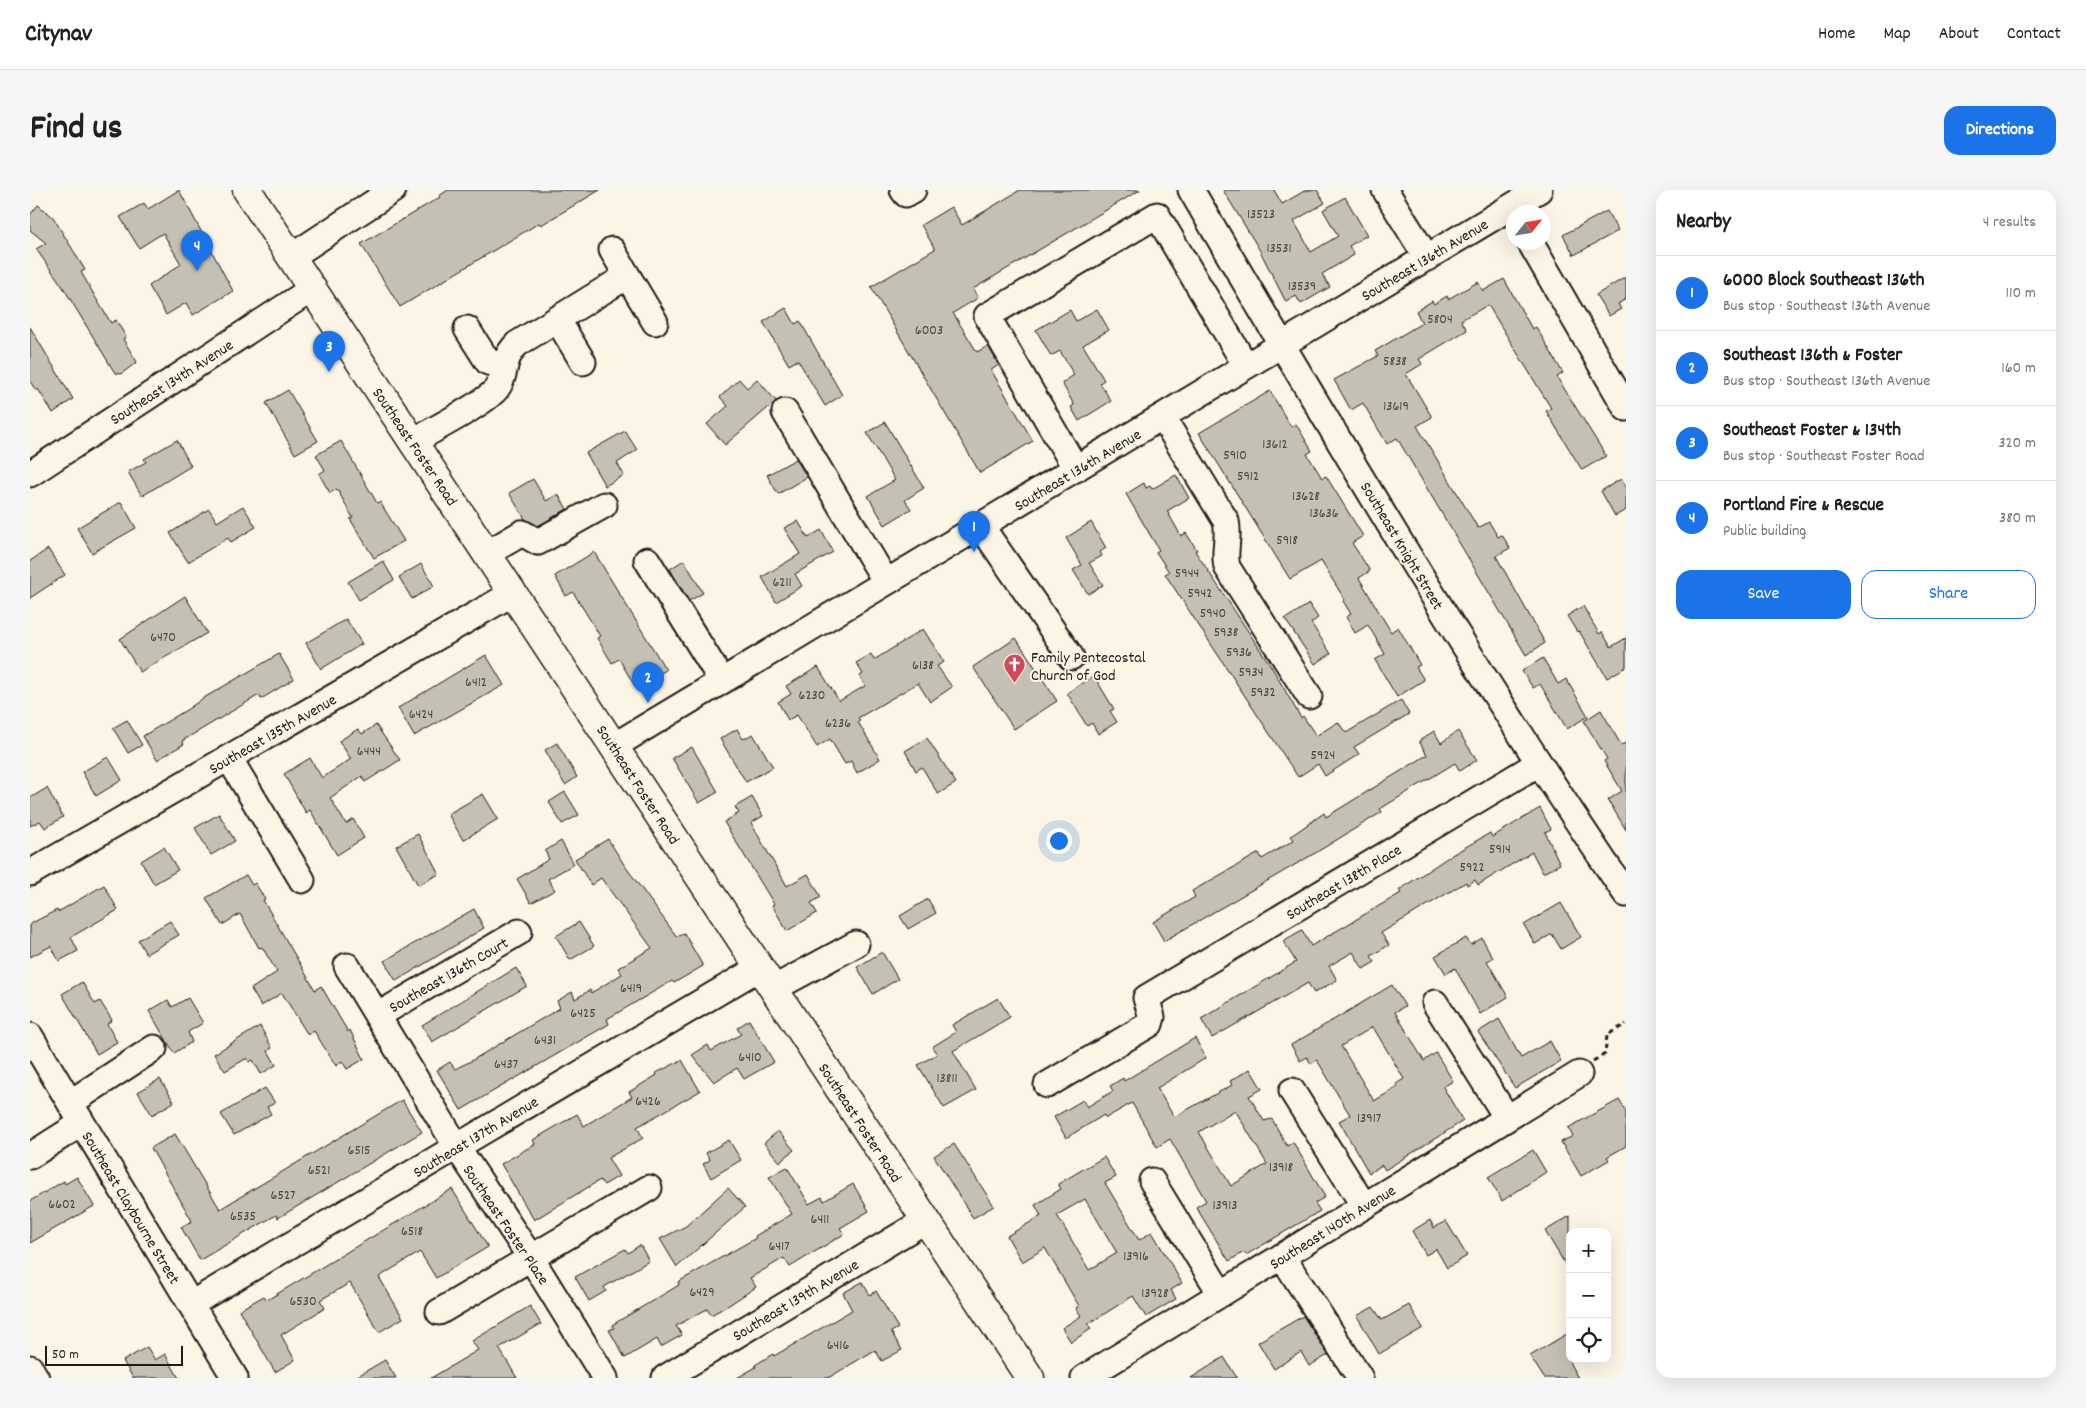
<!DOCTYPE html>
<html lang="en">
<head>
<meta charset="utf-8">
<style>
  :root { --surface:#fff; --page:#f6f6f6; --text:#202124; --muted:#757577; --line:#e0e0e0; --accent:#1a73e8 }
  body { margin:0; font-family:Dekko,sans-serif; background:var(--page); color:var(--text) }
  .controls { position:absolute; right:15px; bottom:15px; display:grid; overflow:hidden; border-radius:10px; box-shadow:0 5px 20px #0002 }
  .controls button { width:45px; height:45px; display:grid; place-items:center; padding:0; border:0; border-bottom:1px solid var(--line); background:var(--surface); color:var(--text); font:25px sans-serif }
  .compass { position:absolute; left:1476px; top:15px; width:45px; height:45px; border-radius:50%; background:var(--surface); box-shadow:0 5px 20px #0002; rotate:59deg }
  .scale { position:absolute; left:15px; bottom:12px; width:138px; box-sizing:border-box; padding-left:5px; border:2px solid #1c1c1c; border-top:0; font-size:14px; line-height:18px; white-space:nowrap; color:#1c1c1c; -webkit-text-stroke:4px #fcf5e5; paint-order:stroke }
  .you { position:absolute; left:1028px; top:650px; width:18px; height:18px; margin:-12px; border:4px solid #fff; border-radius:50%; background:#1a73e8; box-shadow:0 0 0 8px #1a73e833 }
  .badge { display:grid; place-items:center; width:32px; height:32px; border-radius:50%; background:var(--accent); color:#fff; font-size:16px; font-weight:700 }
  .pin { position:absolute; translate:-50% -41px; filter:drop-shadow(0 1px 2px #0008) }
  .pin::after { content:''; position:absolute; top:26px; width:18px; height:15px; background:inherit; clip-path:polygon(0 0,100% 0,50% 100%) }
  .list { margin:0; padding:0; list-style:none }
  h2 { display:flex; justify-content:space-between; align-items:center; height:65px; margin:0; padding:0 20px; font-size:21px }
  h2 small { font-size:16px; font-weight:400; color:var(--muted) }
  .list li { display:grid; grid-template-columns:32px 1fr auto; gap:15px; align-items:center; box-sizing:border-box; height:75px; padding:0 20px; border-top:1px solid var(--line) }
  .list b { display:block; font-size:19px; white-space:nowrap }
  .list p { margin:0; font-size:16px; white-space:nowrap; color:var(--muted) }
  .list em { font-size:16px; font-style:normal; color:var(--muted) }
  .actions { display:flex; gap:10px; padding:15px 20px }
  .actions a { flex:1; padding:11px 0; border:1px solid var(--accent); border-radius:15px; text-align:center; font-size:18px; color:var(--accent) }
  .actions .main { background:var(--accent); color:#fff }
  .icon { flex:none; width:28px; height:28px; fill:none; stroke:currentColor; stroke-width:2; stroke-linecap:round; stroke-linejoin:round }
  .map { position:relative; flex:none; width:1596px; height:1188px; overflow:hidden; border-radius:15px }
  header { display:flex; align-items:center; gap:30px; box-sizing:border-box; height:70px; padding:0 25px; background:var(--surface); border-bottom:1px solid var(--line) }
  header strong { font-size:24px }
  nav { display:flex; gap:28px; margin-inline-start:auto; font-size:18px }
  .intro { display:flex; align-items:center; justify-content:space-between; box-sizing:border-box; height:120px; padding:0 30px }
  h1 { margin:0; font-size:35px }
  .button { padding:12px 22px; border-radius:15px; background:var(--accent); color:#fff; font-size:18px; font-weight:700 }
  main { display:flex; gap:30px; padding:0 30px }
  aside { flex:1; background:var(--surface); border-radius:15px; box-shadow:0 5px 20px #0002 }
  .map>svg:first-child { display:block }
  .building { fill:#c4c0b3; stroke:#1c1c1c; fill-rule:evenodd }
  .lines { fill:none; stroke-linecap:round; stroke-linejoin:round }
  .minor-casing { stroke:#1c1c1c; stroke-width:29 }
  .major-casing { stroke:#1c1c1c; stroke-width:31 }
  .path { stroke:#1c1c1c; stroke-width:3; stroke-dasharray:5 4; stroke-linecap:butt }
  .minor { stroke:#fcf5e5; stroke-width:25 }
  .major { stroke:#fcf5e5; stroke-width:28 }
  .labels { text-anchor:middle; stroke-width:4; stroke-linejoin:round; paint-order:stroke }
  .number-label { font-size:14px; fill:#464542 }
  .street-label { font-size:16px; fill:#1c1c1c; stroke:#fcf5e5 }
  .poi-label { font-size:16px; fill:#1c1c1c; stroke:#fcf5e5; text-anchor:start }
</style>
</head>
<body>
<header>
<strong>Citynav</strong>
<nav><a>Home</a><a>Map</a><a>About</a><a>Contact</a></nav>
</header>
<div class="intro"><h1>Find us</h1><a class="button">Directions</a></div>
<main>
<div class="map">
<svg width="1596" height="1188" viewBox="0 0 1596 1188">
  <rect width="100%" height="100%" fill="#fcf5e5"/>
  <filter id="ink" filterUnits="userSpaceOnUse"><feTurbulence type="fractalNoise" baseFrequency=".02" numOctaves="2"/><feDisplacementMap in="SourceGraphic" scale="10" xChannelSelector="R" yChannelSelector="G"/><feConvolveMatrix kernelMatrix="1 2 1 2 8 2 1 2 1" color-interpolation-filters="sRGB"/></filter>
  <g filter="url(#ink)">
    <path class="building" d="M149 0 203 101 163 125 156 113 136 125 119 96 151 74 133 43 109 58 90 27 114 13 118 19Z
      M418 0H570L511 35 509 33 370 117 331 54 410 7 409 6Z
      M990 0H1110L943 99 948 108 923 123 947 162 958 156 969 175 961 180 1003 251 950 283 841 97 905 59 891 35 921 17 932 35Z
      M1193 0H1244L1252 14 1276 0H1287L1295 13 1264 31 1281 62 1308 46 1293 20 1315 7 1337 45 1319 56 1324 65 1292 84 1300 97 1271 114 1266 106 1256 112 1229 59Z
      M8 15 23 27 55 80 51 82 67 110 81 133 86 130 96 147 93 149 107 172 91 184 85 183 31 94 6 59 16 53 0 40V25Z
      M1577 21 1588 41 1544 65 1533 45Z
      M1596 87V109L1588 114 1591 119 1579 126 1566 105Z
      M1474 89 1502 139 1506 137 1533 183 1527 187 1576 266 1552 280 1516 221 1521 218 1458 115 1431 130 1437 140 1389 169 1392 174 1376 184 1402 227 1387 236 1448 338 1459 332 1468 347 1472 345 1480 358 1466 366 1515 453 1496 465 1367 248 1357 254 1333 213 1321 220 1304 190 1348 166 1345 161 1392 133 1386 121 1402 111 1404 114 1417 106 1418 109 1448 92 1453 101Z
      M756 118 765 134 770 131 812 205 795 216 768 170 759 175 733 132Z
      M1067 119 1079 140 1053 155 1074 190 1070 193 1081 211 1049 231 1041 217 1044 215 1032 193 1044 185 1030 161 1021 166 1006 140 1040 120 1046 131Z
      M0 137 43 209 23 223 8 199 6 201 0 191Z
      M709 189 717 198 727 189 746 211 695 255 677 234 698 216 690 207Z
      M258 200 288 251 265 264 236 213Z
      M1240 201 1261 237 1266 234 1282 261 1277 264 1292 288 1296 286 1333 346 1322 353 1340 381 1329 388 1361 442 1368 437 1390 475 1386 477 1394 490 1367 507 1345 470 1355 464 1338 435 1325 443 1316 427 1321 424 1313 411 1315 410 1291 371 1260 389 1169 243Z
      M855 232 894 298 875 310 881 319 855 335 838 306 865 290 837 243Z
      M595 241 607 260 587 273 594 285 575 296 556 263Z
      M147 250 161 276 112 306 98 282 116 272 114 269Z
      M311 251 347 313 350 312 374 351 344 368 320 329 323 328 307 299 300 303 289 284 295 280 286 265Z
      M766 269 777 287 748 304 737 285Z
      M1146 285 1159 308 1137 321 1151 346 1156 343 1167 360 1165 361 1241 476 1271 528 1273 526 1286 546 1308 532 1316 543 1371 510 1379 524 1324 557 1329 564 1295 586 1288 574 1268 587 1135 384 1139 382 1126 362 1129 360 1096 304 1114 293 1116 298 1120 296 1122 299Z
      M503 289 516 311 528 304 537 319 508 336 495 329 479 303Z
      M1591 289 1596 297V320L1585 326 1571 301Z
      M91 312 106 338 62 363 47 338Z
      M213 316 226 337 201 352 198 348 158 372 140 343 179 319 187 332Z
      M768 331 778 348 791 340 803 362 765 384 772 396 746 412 732 387 770 364 754 338Z
      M1061 332 1076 358 1070 362 1072 366 1059 373 1073 395 1058 404 1043 380 1052 375 1036 348Z
      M18 359 35 385 0 408V371Z
      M564 362 636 480 606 498 589 469 582 473 567 448 570 446 543 402 536 406 525 386Z
      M654 370 673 403 659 411 640 379Z
      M353 371 364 390 329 410 318 392Z
      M391 374 404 396 382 409 369 387Z
      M155 406 177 443 110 482 90 449Z
      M1279 414 1288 428 1281 433 1301 464 1285 474 1255 429Z
      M1553 416 1569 444 1572 442 1581 457 1596 448V477L1577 488 1549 441 1547 442 1537 426Z
      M316 429 332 454 291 479 276 453Z
      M893 439 914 472 907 476 922 497 900 512 888 493 828 528 830 531 828 532 850 569 827 583 821 571 815 574 800 549 787 557 767 525 758 530 748 512 761 504 756 496 788 477 809 511 835 496 830 486 833 484 826 473 841 464 844 470Z
      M986 448 1027 511 984 539 943 477Z
      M249 464 264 489 231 509 229 505 152 551 154 554 127 570 113 546 158 519 172 509Z
      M456 465 474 495 384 546 368 518Z
      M1513 468 1528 494 1536 489 1558 526 1537 539 1510 494 1503 498 1492 481Z
      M1064 486 1084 519 1080 521 1087 532 1068 544 1062 533 1057 536 1037 503Z
      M1571 520 1591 555 1596 553V640L1578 610 1592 601 1574 571 1577 569 1554 531Z
      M97 530 112 555 98 563 83 538Z
      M346 535 370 570 335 592 332 586 300 608 316 634 323 629 334 648 307 665 280 620 276 623 254 584 280 568 292 588 321 569 309 551 328 539 332 544Z
      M707 539 713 549 723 544 743 577 716 592 690 549Z
      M1404 541 1411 553 1428 541 1447 570 1430 581 1425 573 1350 619 1352 622 1287 662 1134 751 1123 732 1165 707 1162 701 1229 663 1232 669 1264 650 1261 646 1294 623 1296 627 1397 565 1389 551Z
      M897 548 926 593 908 604 892 577 886 581 875 561Z
      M527 553 547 587 535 595 515 560Z
      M662 557 688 602 669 613 642 568Z
      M78 567 92 590 66 606 52 582Z
      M17 598 33 627 15 638 10 631 0 636V608Z
      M535 602 549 625 532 634 519 612Z
      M453 604 468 629 433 650 418 624Z
      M722 607 733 626 721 633 757 696 778 684 791 707 781 713 787 723 757 741 742 715 744 714 694 632 709 623 705 617Z
      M1510 618 1521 639 1515 642 1530 674 1513 683 1502 662 1448 695 1445 690 1437 695 1436 692 1351 743 1359 755 1341 766 1345 772 1333 779 1323 762 1299 776 1307 790 1284 803 1278 793 1182 848 1171 829 1266 772 1253 751 1272 740 1281 756 1371 703 1369 700 1420 666 1460 643 1462 647Z
      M189 624 205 651 181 665 165 638Z
      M388 644 409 684 388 695 366 656Z
      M578 649 595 676 647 747 654 743 673 776 644 793 642 791 577 829 579 834 431 920 407 880 420 872 425 879 441 871 530 818 527 811 542 802 545 809 560 800 561 803 592 784 588 778 622 758 571 688 561 695 545 669Z
      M531 651 544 674 518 689 525 700 501 713 487 689 519 669 515 661Z
      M134 657 148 680 124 694 111 671Z
      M216 685 222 695 225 693 235 709 233 710 285 800 291 796 318 842 320 840 334 869 317 879 312 871 306 876 284 841 278 845 252 803 231 816 221 799 247 782 232 757 229 758 210 724 192 735 176 708Z
      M74 695 88 720 41 747 48 761 29 771 21 756 0 767V734L27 720 28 722Z
      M898 709 906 723 878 739 870 726Z
      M1531 713 1551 747 1531 759 1522 744 1505 754 1494 735Z
      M444 719 454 738 366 791 354 771Z
      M140 731 149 745 116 764 108 750Z
      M549 732 564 756 540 770 526 746Z
      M1436 748 1441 755 1452 748 1463 768 1457 771 1478 807 1450 824 1425 778 1416 784 1405 766Z
      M852 762 868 789 843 804 827 777Z
      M486 778 497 796 402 852 392 835Z
      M52 792 65 814 70 811 82 830 77 834 87 852 67 864 32 804Z
      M1362 795 1375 816 1365 822 1394 871 1406 863 1423 891 1413 897 1433 931 1355 980 1352 975 1339 983 1309 931 1320 925 1287 870 1281 874 1277 867 1270 871 1261 855ZM1343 837 1374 889 1366 894 1368 897 1344 911 1311 856Z
      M158 808 173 833 158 842 162 852 144 863 119 821 138 810 142 817Z
      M968 808 980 827 923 861 946 900 914 918 888 875 907 864 902 857 926 842 922 835Z
      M1469 829 1491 868 1520 851 1531 871 1485 898 1448 842Z
      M719 830 744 872 714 889 707 878 684 892 662 865 678 855 681 861 711 844 707 838Z
      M230 836 242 858 238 861 246 875 231 884 223 870 219 872 217 868 195 881 184 864Z
      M1165 848 1176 868 1127 898 1144 927 1202 895 1200 891 1220 879 1232 899 1219 906 1234 931 1242 929 1257 956 1263 952 1295 1007 1285 1013 1290 1021 1216 1065 1214 1062 1199 1071 1166 1017 1176 1011 1140 949 1127 957 1102 913 1076 928 1074 925 1036 948 1024 927 1053 910 1057 917 1083 901 1080 896 1093 888 1094 891ZM1205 920 1237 974 1201 996 1169 942Z
      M652 870 670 901 607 937 613 948 578 968 589 986 574 995 570 990 504 1030 471 974 505 954 503 950 547 924 554 936 602 907 599 902 627 885 626 883Z
      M130 889 144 912 122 925 108 902Z
      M235 898 245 913 237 917 241 924 204 945 191 924Z
      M372 910 392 942 248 1028 246 1025 170 1070 151 1037 162 1031 121 958 145 944 190 1019Z
      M1589 910 1596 921V956L1577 967 1579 970 1551 986 1531 952 1543 946 1538 938Z
      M748 941 764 960 750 972 734 953Z
      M699 950 711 970 681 988 673 974 680 970 676 963Z
      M924 954 964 1016 943 1028 904 966Z
      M1503 960 1516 982 1472 1011 1458 987Z
      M1074 967 1086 987 1075 993 1109 1050 1122 1042 1152 1093 1141 1100 1146 1109 1116 1127 1103 1106 1058 1134 1061 1139 1041 1152 1032 1138 1051 1126 1046 1118 1049 1116 1015 1058 992 1072 977 1046 1011 1026 1005 1015 1031 999 1028 994ZM1055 1009 1087 1063 1059 1080 1027 1025Z
      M757 977 779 1014 792 1007 794 1011 823 994 839 1021 810 1038 814 1044 760 1077 754 1068 720 1088 726 1097 699 1115 681 1125 677 1119 646 1136 652 1145 631 1157 627 1149 595 1168 579 1140 584 1138 582 1135 649 1095 648 1092 726 1048 725 1046 762 1024 739 987Z
      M47 987 64 1016 0 1053V1011L34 991 35 994Z
      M698 998 715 1017 647 1077 630 1049 656 1036Z
      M422 999 458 1057 406 1088 390 1062 349 1087 373 1128 349 1142 320 1093 290 1110 295 1118 251 1145 265 1170 245 1182 209 1120 234 1106 237 1110Z
      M1540 1026V1082L1515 1041Z
      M1400 1030 1404 1038 1416 1031 1437 1066 1417 1078 1406 1059 1396 1065 1382 1041Z
      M610 1055 619 1071 574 1097 576 1101 559 1111 545 1087 595 1059 598 1063Z
      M832 1092 840 1105 846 1101 868 1138 861 1142 872 1160 852 1171 845 1160 798 1188H707L726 1177 725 1175 743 1164 744 1166 822 1120 813 1103Z
      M1379 1115 1393 1138 1349 1164 1327 1126 1343 1117 1352 1130Z
      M500 1116 511 1134 469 1158 487 1188H401L448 1160 442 1151Z
      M1273 1126 1298 1165 1279 1176 1271 1162 1244 1179 1228 1152Z
      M1540 1142V1174L1548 1188H1514L1500 1166Z
      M117 1157 125 1170 135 1164 149 1188H103L93 1171Z
      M1194 1167 1207 1188H1161Z
      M355 1170 366 1188H324Z"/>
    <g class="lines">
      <defs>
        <path id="minor" d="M873 0 876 4 883 0
          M1161 0C1300 238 1441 476 1596 704
          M1355 0 1397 68
          M1500 52 1596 218
          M582 60 625 132
          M261 67 363 0
          M527 129 553 172
          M437 139 458 172 473 175
          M755 222 856 392
          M1133 228 1196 331C1200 347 1193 362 1197 377L1279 506
          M382 252C399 242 459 211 467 198 478 183 470 171 487 154L597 86
          M1046 279 957 126 1127 25 1216 176
          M0 284 282 99
          M951 336 1041 467
          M458 363 492 343 508 352 574 315
          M617 370 692 491
          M584 556 1509 0
          M199 568 272 690
          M0 683 483 403
          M317 776 427 957 501 1068 575 1188
          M743 799 826 754
          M1405 813 1477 928
          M347 826 489 742
          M0 846 205 1188
          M1017 895 1120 834 1122 827 1116 808 1509 573
          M1262 901 1334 1016
          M40 913 124 858
          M0 966 52 933
          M1122 991 1191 1104
          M1252 1066 1330 1188
          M161 1114 729 778
          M409 1122 619 998
          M0 1178 6 1188
          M635 1188 896 1030
          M1054 1188 1549 884"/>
        <path id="major" d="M217 0 1000 1188"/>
      </defs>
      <use href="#minor" class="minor-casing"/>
      <use href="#major" class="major-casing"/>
      <path class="path" d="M1563 871 1575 864 1577 845 1596 834"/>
      <use href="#minor" class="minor"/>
      <use href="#major" class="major"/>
    </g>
  </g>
  <defs>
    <symbol id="church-pin" viewBox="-11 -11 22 30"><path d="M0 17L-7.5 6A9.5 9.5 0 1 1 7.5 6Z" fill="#d1495b" stroke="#fcf5e5"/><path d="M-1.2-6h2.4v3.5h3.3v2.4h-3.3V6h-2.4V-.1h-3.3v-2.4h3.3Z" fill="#fff"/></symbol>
  </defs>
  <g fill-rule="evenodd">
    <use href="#church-pin" x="972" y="462" width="25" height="34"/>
  </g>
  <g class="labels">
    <g class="number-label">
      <text x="1231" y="28">13523</text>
      <text x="1249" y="62">13531</text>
      <text x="1272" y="100">13539</text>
      <text x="1410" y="133">5804</text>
      <text x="899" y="144">6003</text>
      <text x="1365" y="175">5838</text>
      <text x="1366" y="220">13619</text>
      <text x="1245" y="258">13612</text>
      <text x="1205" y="269">5910</text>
      <text x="1218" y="290">5912</text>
      <text x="1276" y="310">13628</text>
      <text x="1294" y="327">13636</text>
      <text x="1257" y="354">5918</text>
      <text x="1157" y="387">5944</text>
      <text x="752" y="396">6211</text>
      <text x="1170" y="407">5942</text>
      <text x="1183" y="427">5940</text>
      <text x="1196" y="446">5938</text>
      <text x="133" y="451">6470</text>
      <text x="1209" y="466">5936</text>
      <text x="893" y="479">6138</text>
      <text x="1221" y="486">5934</text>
      <text x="446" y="496">6412</text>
      <text x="1233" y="506">5932</text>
      <text x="782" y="509">6230</text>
      <text x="391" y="528">6424</text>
      <text x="808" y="537">6236</text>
      <text x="339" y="565">6444</text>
      <text x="1293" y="569">5924</text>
      <text x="1470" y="663">5914</text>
      <text x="1442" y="681">5922</text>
      <text x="601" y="802">6419</text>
      <text x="553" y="827">6425</text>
      <text x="515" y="854">6431</text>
      <text x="720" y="871">6410</text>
      <text x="476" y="878">6437</text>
      <text x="917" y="892">13811</text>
      <text x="618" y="915">6426</text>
      <text x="1339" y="932">13917</text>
      <text x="329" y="964">6515</text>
      <text x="1251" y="981">13918</text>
      <text x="289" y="984">6521</text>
      <text x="253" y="1009">6527</text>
      <text x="32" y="1018">6602</text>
      <text x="1195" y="1019">13913</text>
      <text x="213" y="1030">6535</text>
      <text x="790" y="1033">6411</text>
      <text x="382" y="1045">6518</text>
      <text x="749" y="1060">6417</text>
      <text x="1106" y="1070">13916</text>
      <text x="672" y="1106">6429</text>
      <text x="1125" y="1107">13928</text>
      <text x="273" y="1115">6530</text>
      <text x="808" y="1159">6416</text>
    </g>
    <g class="street-label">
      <text transform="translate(1394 69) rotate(-31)" y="6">Southeast 136th Avenue</text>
      <text transform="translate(141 191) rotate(-33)" y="6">Southeast 134th Avenue</text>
      <text transform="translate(386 256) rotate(56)" y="6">Southeast Foster Road</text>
      <text transform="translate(1047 279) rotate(-31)" y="6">Southeast 136th Avenue</text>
      <text transform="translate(1373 355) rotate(59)" y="6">Southeast Knight Street</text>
      <text transform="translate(242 543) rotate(-30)" y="6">Southeast 135th Avenue</text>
      <text transform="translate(609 594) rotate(57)" y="6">Southeast Foster Road</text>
      <text transform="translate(1313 691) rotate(-31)" y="6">Southeast 138th Place</text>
      <text transform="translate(418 784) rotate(-30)" y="6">Southeast 136th Court</text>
      <text transform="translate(831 932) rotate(57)" y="6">Southeast Foster Road</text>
      <text transform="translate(445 946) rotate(-31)" y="6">Southeast 137th Avenue</text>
      <text transform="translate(102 1017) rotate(59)" y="6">Southeast Claybourne Street</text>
      <text transform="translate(477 1034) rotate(56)" y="6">Southeast Foster Place</text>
      <text transform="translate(1302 1036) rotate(-32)" y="6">Southeast 140th Avenue</text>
      <text transform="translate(765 1109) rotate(-31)" y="6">Southeast 139th Avenue</text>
    </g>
    <g class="poi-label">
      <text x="1001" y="472">Family Pentecostal<tspan x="1001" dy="18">Church of God</tspan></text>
    </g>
  </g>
</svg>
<div class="controls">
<button>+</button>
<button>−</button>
<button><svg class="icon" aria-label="locate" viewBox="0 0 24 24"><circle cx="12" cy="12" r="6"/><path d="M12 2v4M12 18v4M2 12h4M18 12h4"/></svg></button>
</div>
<svg class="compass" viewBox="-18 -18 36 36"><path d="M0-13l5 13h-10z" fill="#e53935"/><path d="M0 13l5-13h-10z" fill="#757577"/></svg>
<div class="scale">50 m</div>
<div class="you"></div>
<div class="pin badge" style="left:944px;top:362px">1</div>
<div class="pin badge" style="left:618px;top:513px">2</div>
<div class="pin badge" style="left:299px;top:182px">3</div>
<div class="pin badge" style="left:167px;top:81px">4</div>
</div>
<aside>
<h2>Nearby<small>4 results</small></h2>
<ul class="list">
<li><span class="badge">1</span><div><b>6000 Block Southeast 136th</b><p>Bus stop · Southeast 136th Avenue</p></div><em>110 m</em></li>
<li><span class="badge">2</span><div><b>Southeast 136th &amp; Foster</b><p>Bus stop · Southeast 136th Avenue</p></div><em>160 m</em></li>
<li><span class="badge">3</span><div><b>Southeast Foster &amp; 134th</b><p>Bus stop · Southeast Foster Road</p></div><em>320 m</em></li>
<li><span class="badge">4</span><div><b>Portland Fire &amp; Rescue</b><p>Public building</p></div><em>380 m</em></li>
</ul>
<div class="actions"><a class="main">Save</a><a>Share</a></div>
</aside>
</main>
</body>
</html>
